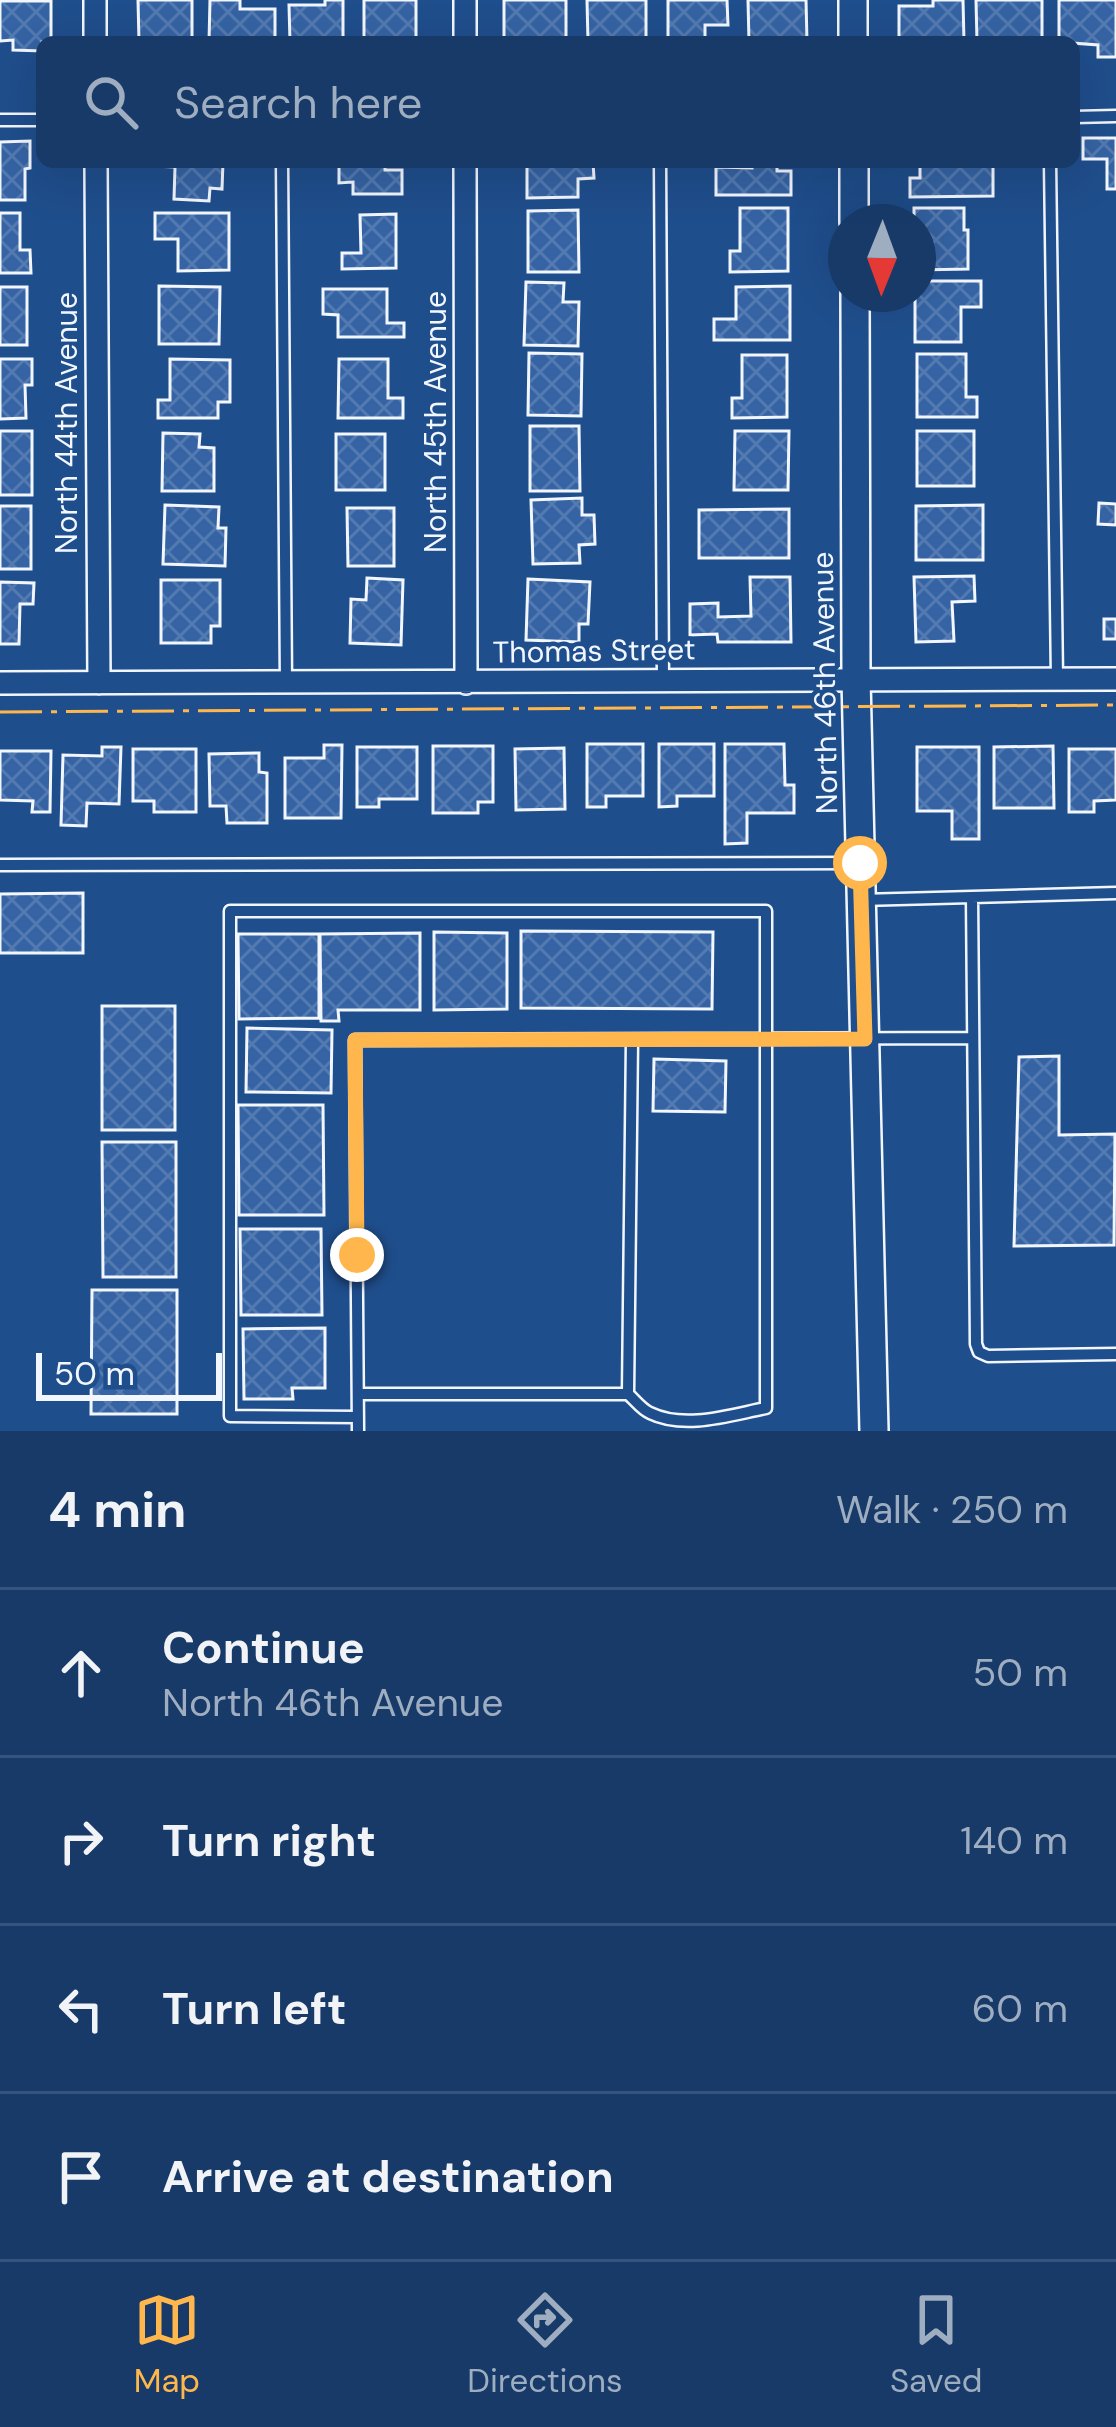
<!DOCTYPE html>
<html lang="en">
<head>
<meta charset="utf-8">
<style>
  :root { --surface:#173a69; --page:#20416f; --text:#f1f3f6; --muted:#9eadc0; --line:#36547d; --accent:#ffb74d }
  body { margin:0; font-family:"DM Sans",sans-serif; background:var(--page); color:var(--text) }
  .compass { position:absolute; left:828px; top:204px; width:108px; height:108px; border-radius:50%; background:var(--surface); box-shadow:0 12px 48px #0002; rotate:181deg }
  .scale { position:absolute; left:36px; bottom:30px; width:186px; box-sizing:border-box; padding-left:12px; border:6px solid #f2f6ff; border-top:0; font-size:33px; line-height:42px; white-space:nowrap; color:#f2f6ff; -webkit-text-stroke:9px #1f4e8c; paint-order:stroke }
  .stop { position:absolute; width:36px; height:36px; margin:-27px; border:9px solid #ffb74d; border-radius:50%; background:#fff }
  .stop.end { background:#ffb74d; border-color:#fff; box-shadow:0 3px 12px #0008 }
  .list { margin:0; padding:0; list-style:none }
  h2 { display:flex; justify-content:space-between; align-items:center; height:156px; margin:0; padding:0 48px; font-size:51px }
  h2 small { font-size:39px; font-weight:400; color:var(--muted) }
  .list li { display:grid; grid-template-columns:78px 1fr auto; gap:36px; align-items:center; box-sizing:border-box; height:168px; padding:0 48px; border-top:3px solid var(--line) }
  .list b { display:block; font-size:45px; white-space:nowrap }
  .list p { margin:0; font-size:39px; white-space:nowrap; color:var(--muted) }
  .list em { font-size:39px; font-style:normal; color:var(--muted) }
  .icon { flex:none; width:66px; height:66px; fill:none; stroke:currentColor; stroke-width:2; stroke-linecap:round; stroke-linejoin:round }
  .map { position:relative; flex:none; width:1116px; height:1431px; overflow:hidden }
  .search { position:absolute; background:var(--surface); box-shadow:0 12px 48px #0002; left:36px; right:36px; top:36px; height:132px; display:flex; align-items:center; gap:30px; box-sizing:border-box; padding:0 42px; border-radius:18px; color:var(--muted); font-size:45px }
  .sheet { height:828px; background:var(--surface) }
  nav { display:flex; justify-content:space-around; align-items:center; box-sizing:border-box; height:168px; border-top:3px solid var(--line); background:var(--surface); font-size:33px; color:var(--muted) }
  nav a { display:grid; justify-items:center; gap:6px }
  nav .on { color:var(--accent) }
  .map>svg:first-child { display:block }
  .building { fill:url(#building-cross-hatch); stroke:#f2f6ff; stroke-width:3 }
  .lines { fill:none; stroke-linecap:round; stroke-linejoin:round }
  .service-casing { stroke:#f2f6ff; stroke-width:15 }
  .minor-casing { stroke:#f2f6ff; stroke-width:26 }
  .tertiary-casing { stroke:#f2f6ff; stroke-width:32 }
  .service { stroke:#1f4e8c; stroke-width:10 }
  .minor { stroke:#1f4e8c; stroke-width:21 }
  .tertiary { stroke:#1f4e8c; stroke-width:27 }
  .power { stroke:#ffb74d; stroke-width:3; stroke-dasharray:42 9 6 9; stroke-linecap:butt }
  .route { stroke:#ffb74d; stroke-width:15 }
  .labels { text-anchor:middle; stroke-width:9; stroke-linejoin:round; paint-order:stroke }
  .street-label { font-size:30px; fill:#f2f6ff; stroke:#1f4e8c }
</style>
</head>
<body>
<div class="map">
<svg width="1116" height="1431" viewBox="0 0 1116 1431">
  <defs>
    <pattern id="building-cross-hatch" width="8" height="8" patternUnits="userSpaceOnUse" patternTransform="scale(3)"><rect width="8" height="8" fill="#3563a3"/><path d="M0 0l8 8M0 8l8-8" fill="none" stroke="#537ab1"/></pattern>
  </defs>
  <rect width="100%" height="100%" fill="#1f4e8c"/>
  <path class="building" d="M138 0H192V42H139Z
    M210 0H240V9H275V39L209 42Z
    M325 0H343V39H332V42H290L289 5H325Z
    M364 0H416V42H364Z
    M504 0H566V42H504Z
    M587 0H646V42H588Z
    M668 0H727L728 25H705V42H668Z
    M748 0H806L807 42H749Z
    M933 0H963L964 42H899V6H933Z
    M976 0H1042V42H977Z
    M1059 0H1116V57H1098V45L1059 42Z
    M0 1H51V42H42V51L13 50V40L0 41Z
    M1083 138H1116V189H1107V159H1083Z
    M30 141V168L25 169V200H0V142Z
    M154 162H223L222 189 210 188 209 201 174 199 175 167 154 166Z
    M339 162H385V170H402V194H353V182L339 183Z
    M527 162H593L594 178 578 179V197L527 198Z
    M752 162H777V171H791V195H716V167L752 168Z
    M920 162H993V196L910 197V178H920Z
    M740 208H788V271L730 272V251H740Z
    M914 208H964V230H968V269L918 270V222H914Z
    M578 210 579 272H528V211Z
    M0 213H20V250H30L31 273H0Z
    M155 213H229V270L178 271V239H155Z
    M396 214V268L342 269V253H361L360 215Z
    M918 281H981V307H961V342H915V294H918Z
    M526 282 564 283 563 302H579L578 346 524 345Z
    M159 286 220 287 219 344H159Z
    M790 286V340H714V319H736V287Z
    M0 287H27V345H0Z
    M323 289H387V323H404V337H338V315L323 314Z
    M529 353 582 354 581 416 528 415Z
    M917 354H966V397H977V417H917Z
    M742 355H787V417L732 418V398H742Z
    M0 359H32V385H25L26 418 0 419Z
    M170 359 230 360V402H218V418H158V400H170Z
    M339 359H388V398H403V418H338Z
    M530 426H579L580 491H530Z
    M0 431H32V495H0Z
    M735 431H789L788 490H734Z
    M917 431H974V486H917Z
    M163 433 200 434 199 447 214 448V491H162Z
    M336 434H385V490H336Z
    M582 498V515H594L595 544 579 545 580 563 533 564 531 500Z
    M1099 503 1116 504V525L1098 524Z
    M165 505 219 507 218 528H226L225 566 163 564Z
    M983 505V560H916V506Z
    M0 506H31V569H0Z
    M347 508H394V566H348Z
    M789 509V558H699V510Z
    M974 576 975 601 952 602 954 641 916 642 914 577Z
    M750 577H790L791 642H718L717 634 690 635V604L718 603V617L751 616Z
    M367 578 403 580 401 645 350 643 351 599 366 600Z
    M528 579 590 582 588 624H579V642L526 640Z
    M161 580H220V626H211V643H161Z
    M0 582 34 583 33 604H20L19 644H0Z
    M1104 619H1116V639H1104Z
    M587 744H643V796H606V807H587Z
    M659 744H714V796H677V806L659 807Z
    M725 744H784L785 785H794V813H747V843L725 844Z
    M324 745H342L341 818H285V758H324Z
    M433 746H493V802H478V813H433Z
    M1053 746 1054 808H994V747Z
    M102 747H121L119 804 87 803 86 826 61 825 63 755 102 756Z
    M357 747H417V799H379V807H357Z
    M917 747H979V839H952V811H917Z
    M564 748 565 809 516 810 515 749Z
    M133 749H196V812H154V801H133Z
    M1069 749H1116V800L1094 801V812H1069Z
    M0 751H51L50 812H32L33 801 0 800Z
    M259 753V772L267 773V823H227L226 806H210L209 754Z
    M83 893V953H0V894Z
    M521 931 713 932 712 1009 521 1008Z
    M434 932 507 933V1009L434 1010Z
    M420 933V1010H338L339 1021H321L320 934Z
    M238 934H319V1018L239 1019Z
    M102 1006H175V1130H102Z
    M247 1028 332 1030 331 1093 246 1092Z
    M1059 1056V1135L1115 1134 1114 1245 1014 1246 1019 1057Z
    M654 1059 726 1061 725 1112 653 1111Z
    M238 1105H323L324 1215H239Z
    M102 1142H176V1277H103Z
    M240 1229H321L322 1315H241Z
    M92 1290H177V1414H91Z
    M325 1328V1388H292L293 1399H244L243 1329Z"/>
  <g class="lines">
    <defs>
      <path id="service" d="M1074 117 1116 116
        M0 120H42
        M282 162 286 683
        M660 162 663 681
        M1050 162 1057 679
        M0 865 861 863
        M972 897 976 1344 979 1352 988 1356 1116 1354
        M861 900 1116 893
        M358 1394H628C635 1400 641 1409 650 1413 685 1430 730 1415 766 1408V911H230V1416L358 1417
        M628 1394 632 1040
        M358 1431 355 1040 973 1038"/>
      <path id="minor" d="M95 0V42
        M465 0V42
        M96 162 99 683
        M465 162 466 683
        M0 683 1116 679"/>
      <path id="tertiary" d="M853 0V42
        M854 162V222
        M855 294 856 679 874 1431"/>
    </defs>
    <use href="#service" class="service-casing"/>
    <use href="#minor" class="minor-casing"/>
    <use href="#tertiary" class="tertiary-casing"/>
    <use href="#service" class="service"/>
    <use href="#minor" class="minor"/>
    <use href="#tertiary" class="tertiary"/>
    <path class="power" d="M0 712 1116 705"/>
  </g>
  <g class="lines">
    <path class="route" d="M357 1255 355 1040 865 1039 860 863"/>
  </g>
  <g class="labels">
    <g class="street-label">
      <text transform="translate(436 422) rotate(-90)" y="10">North 45th Avenue</text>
      <text transform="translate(67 423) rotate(-90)" y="10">North 44th Avenue</text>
      <text transform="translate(594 651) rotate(-1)" y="10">Thomas Street</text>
      <text transform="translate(825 683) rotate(-91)" y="10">North 46th Avenue</text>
    </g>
  </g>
</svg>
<svg class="compass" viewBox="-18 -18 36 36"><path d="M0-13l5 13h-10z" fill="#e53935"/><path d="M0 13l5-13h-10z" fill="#9eadc0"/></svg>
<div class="scale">50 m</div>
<div class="stop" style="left:860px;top:863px"></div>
<div class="stop end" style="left:357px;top:1255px"></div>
<div class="search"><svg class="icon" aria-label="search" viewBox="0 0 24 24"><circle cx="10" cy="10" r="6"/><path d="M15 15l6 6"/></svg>Search here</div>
</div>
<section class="sheet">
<h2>4 min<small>Walk · 250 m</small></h2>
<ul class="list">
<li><svg class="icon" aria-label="ahead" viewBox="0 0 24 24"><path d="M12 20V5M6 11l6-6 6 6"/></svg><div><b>Continue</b><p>North 46th Avenue</p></div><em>50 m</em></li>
<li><svg class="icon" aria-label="right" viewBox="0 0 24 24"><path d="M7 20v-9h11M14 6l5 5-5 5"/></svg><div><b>Turn right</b></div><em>140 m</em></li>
<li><svg class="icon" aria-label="left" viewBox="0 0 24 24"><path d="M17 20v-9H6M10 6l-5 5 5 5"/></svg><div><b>Turn left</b></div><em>60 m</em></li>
<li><svg class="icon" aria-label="arrive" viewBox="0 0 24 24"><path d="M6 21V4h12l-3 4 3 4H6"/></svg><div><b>Arrive at destination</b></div></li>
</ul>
</section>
<nav>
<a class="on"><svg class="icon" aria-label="map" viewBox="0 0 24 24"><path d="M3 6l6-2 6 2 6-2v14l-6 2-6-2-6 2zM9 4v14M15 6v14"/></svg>Map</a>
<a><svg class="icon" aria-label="directions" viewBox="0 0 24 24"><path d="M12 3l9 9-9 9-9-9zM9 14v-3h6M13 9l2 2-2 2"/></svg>Directions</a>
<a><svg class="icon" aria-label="saved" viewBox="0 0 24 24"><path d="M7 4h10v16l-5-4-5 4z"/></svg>Saved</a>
</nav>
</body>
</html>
